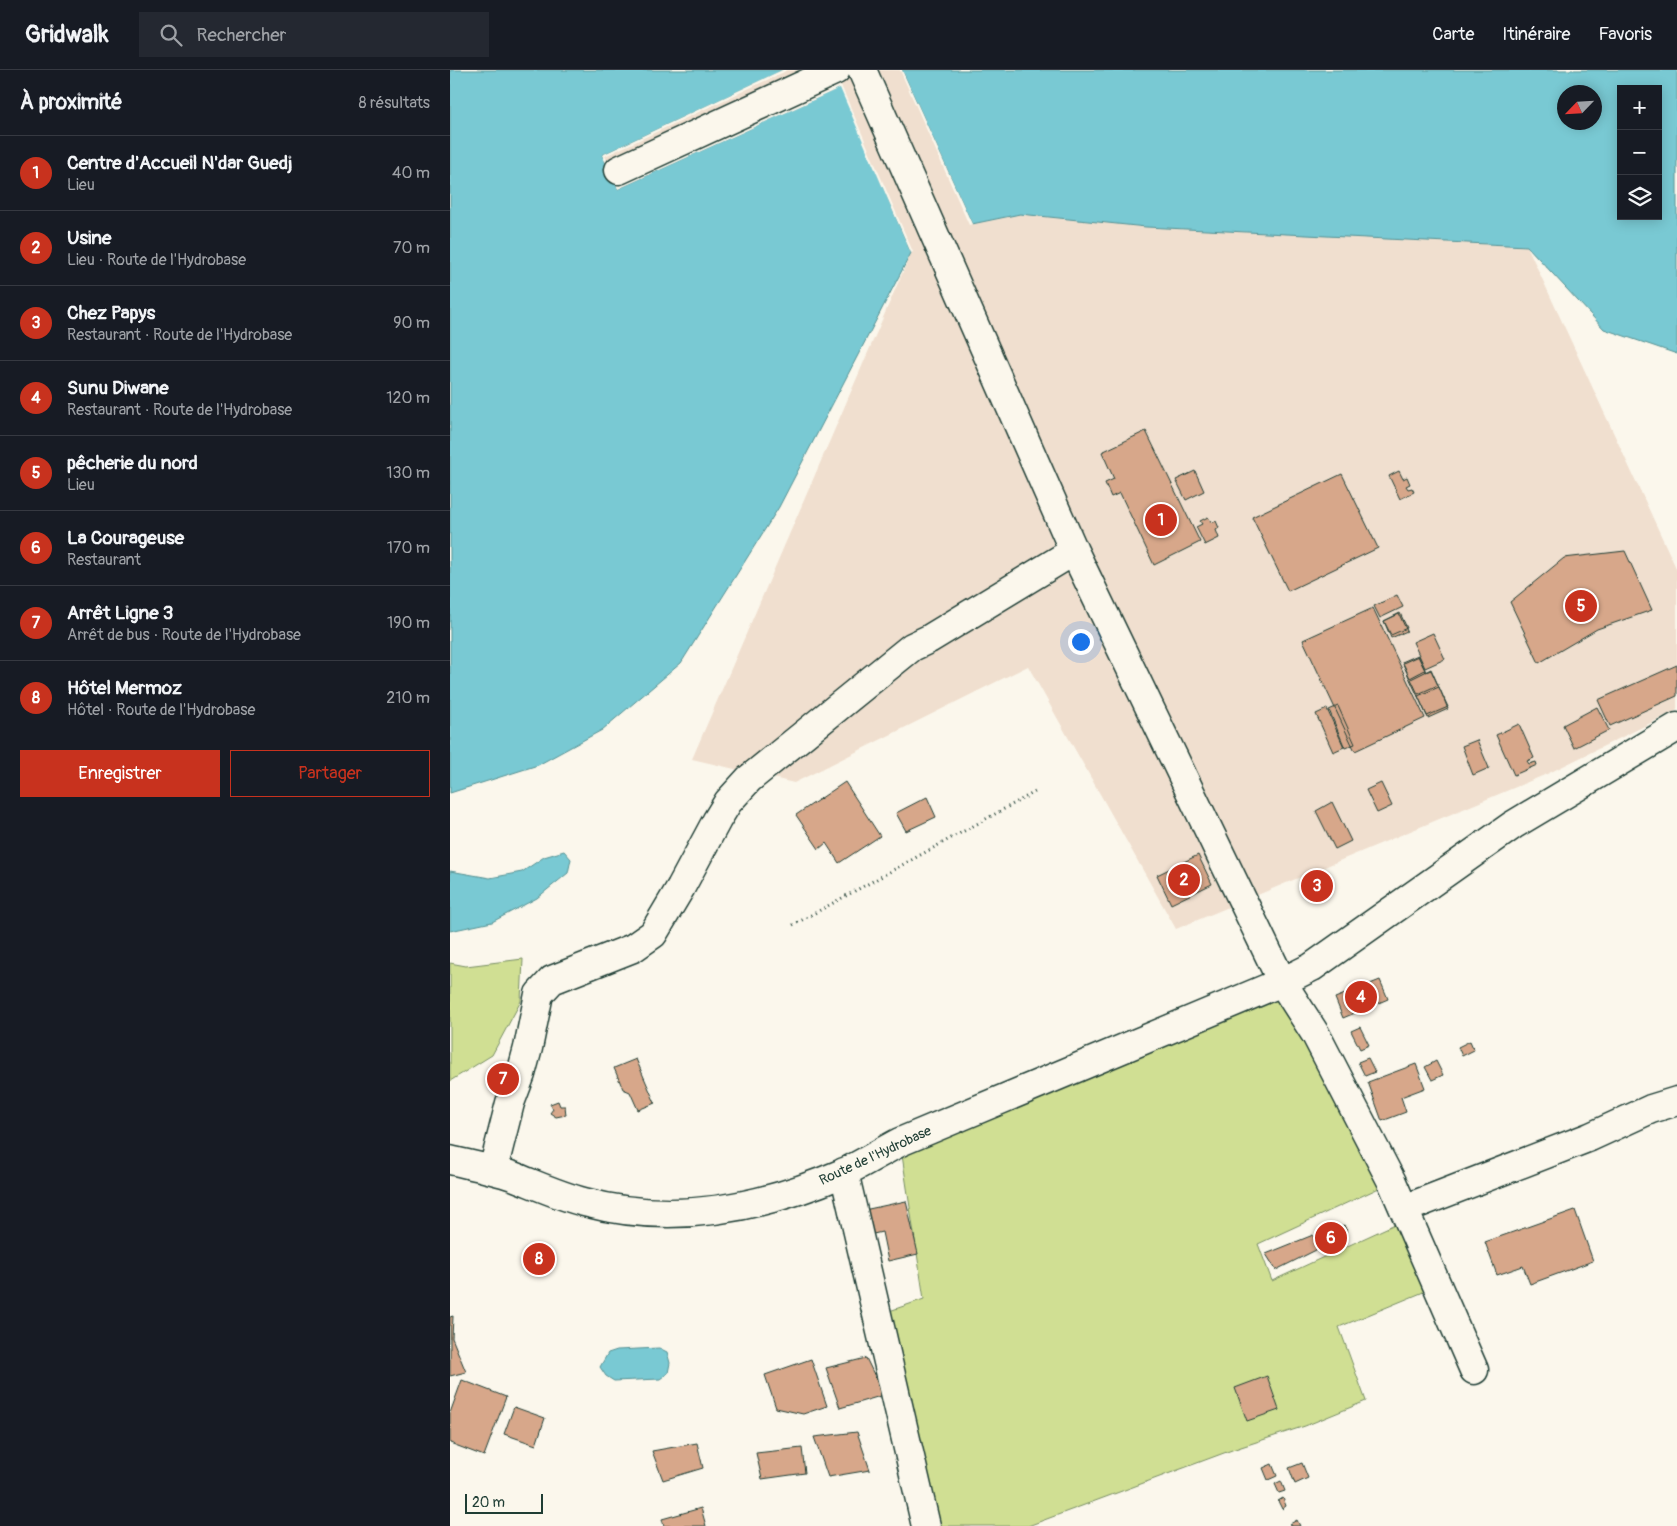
<!DOCTYPE html>
<html lang="fr">
<head>
<meta charset="utf-8">
<style>
  :root { --surface:#171b24; --page:#242831; --text:#f1f3f6; --muted:#9ea1a6; --line:#363941; --accent:#c8321e }
  body { margin:0; font-family:Pangolin,sans-serif; background:var(--page); color:var(--text) }
  .controls { position:absolute; right:15px; top:15px; display:grid; overflow:hidden; border-radius:0px; box-shadow:0 2px 12px #0003 }
  .controls button { width:45px; height:45px; display:grid; place-items:center; padding:0; border:0; border-bottom:1px solid var(--line); background:var(--surface); color:var(--text); font:25px sans-serif }
  .compass { position:absolute; left:1107px; top:15px; width:45px; height:45px; border-radius:50%; background:var(--surface); box-shadow:0 2px 12px #0003; rotate:245deg }
  .scale { position:absolute; left:15px; bottom:12px; width:78px; box-sizing:border-box; padding-left:5px; border:2px solid #1f3d34; border-top:0; font-size:14px; line-height:18px; white-space:nowrap; color:#1f3d34; -webkit-text-stroke:4px #fbf7ec; paint-order:stroke }
  .you { position:absolute; left:630px; top:571px; width:18px; height:18px; margin:-12px; border:4px solid #fff; border-radius:50%; background:#1a73e8; box-shadow:0 0 0 8px #1a73e833 }
  .badge { display:grid; place-items:center; width:32px; height:32px; border-radius:50%; background:var(--accent); color:#fff; font-size:16px; font-weight:700 }
  .pin { position:absolute; translate:-50% -50%; border:2px solid #fff; box-shadow:0 1px 5px #0006 }
  .list { margin:0; padding:0; list-style:none }
  h2 { display:flex; justify-content:space-between; align-items:center; height:65px; margin:0; padding:0 20px; font-size:21px }
  h2 small { font-size:16px; font-weight:400; color:var(--muted) }
  .list li { display:grid; grid-template-columns:32px 1fr auto; gap:15px; align-items:center; box-sizing:border-box; height:75px; padding:0 20px; border-top:1px solid var(--line) }
  .list b { display:block; font-size:19px; white-space:nowrap }
  .list p { margin:0; font-size:16px; white-space:nowrap; color:var(--muted) }
  .list em { font-size:16px; font-style:normal; color:var(--muted) }
  .actions { display:flex; gap:10px; padding:15px 20px }
  .actions a { flex:1; padding:11px 0; border:1px solid var(--accent); border-radius:0px; text-align:center; font-size:18px; color:var(--accent) }
  .actions .main { background:var(--accent); color:#fff }
  .icon { flex:none; width:28px; height:28px; fill:none; stroke:currentColor; stroke-width:2; stroke-linecap:round; stroke-linejoin:round }
  .map { position:relative; flex:none; width:1227px; height:1456px; overflow:hidden }
  header { display:flex; align-items:center; gap:30px; box-sizing:border-box; height:70px; padding:0 25px; background:var(--surface); border-bottom:1px solid var(--line) }
  header strong { font-size:24px }
  nav { display:flex; gap:28px; margin-inline-start:auto; font-size:18px }
  .search { width:350px; height:45px; background:var(--page); display:flex; align-items:center; gap:12px; box-sizing:border-box; padding:0 18px; border-radius:0px; color:var(--muted); font-size:19px }
  main { display:flex }
  aside { flex:1; background:var(--surface) }
  .map>svg:first-child { display:block }
  .built { fill:#f0dfcf }
  .green { fill:#d0df93; stroke:#788e64 }
  .water { fill:#79c9d3; stroke:#559193; fill-rule:evenodd }
  .pier { fill:#fbf7ec }
  .building { fill:#d7a78a; stroke:#1f3d34 }
  .lines { fill:none; stroke-linecap:round; stroke-linejoin:round }
  .minor-casing { stroke:#1f3d34; stroke-width:31 }
  .path { stroke:#1f3d34; stroke-width:3; stroke-dasharray:1 4; stroke-linecap:butt }
  .minor { stroke:#fbf7ec; stroke-width:28 }
  .labels { text-anchor:middle; stroke-width:4.5; stroke-linejoin:round; paint-order:stroke }
  .street-label { font-size:14px; fill:#1f3d34; stroke:#fbf7ec }
</style>
</head>
<body>
<header>
<strong>Gridwalk</strong>
<div class="search"><svg class="icon" aria-label="search" viewBox="0 0 24 24"><circle cx="10" cy="10" r="6"/><path d="M15 15l6 6"/></svg>Rechercher</div>
<nav><a>Carte</a><a>Itinéraire</a><a>Favoris</a></nav>
</header>
<main>
<aside>
<h2>À proximité<small>8 résultats</small></h2>
<ul class="list">
<li><span class="badge">1</span><div><b>Centre d'Accueil N'dar Guedj</b><p>Lieu</p></div><em>40 m</em></li>
<li><span class="badge">2</span><div><b>Usine</b><p>Lieu · Route de l'Hydrobase</p></div><em>70 m</em></li>
<li><span class="badge">3</span><div><b>Chez Papys</b><p>Restaurant · Route de l'Hydrobase</p></div><em>90 m</em></li>
<li><span class="badge">4</span><div><b>Sunu Diwane</b><p>Restaurant · Route de l'Hydrobase</p></div><em>120 m</em></li>
<li><span class="badge">5</span><div><b>pêcherie du nord</b><p>Lieu</p></div><em>130 m</em></li>
<li><span class="badge">6</span><div><b>La Courageuse</b><p>Restaurant</p></div><em>170 m</em></li>
<li><span class="badge">7</span><div><b>Arrêt Ligne 3</b><p>Arrêt de bus · Route de l'Hydrobase</p></div><em>190 m</em></li>
<li><span class="badge">8</span><div><b>Hôtel Mermoz</b><p>Hôtel · Route de l'Hydrobase</p></div><em>210 m</em></li>
</ul>
<div class="actions"><a class="main">Enregistrer</a><a>Partager</a></div>
</aside>
<div class="map">
<svg width="1227" height="1456" viewBox="0 0 1227 1456">
  <rect width="100%" height="100%" fill="#fbf7ec"/>
  <filter id="ink" filterUnits="userSpaceOnUse"><feTurbulence type="fractalNoise" baseFrequency=".02" numOctaves="2"/><feDisplacementMap in="SourceGraphic" scale="10" xChannelSelector="R" yChannelSelector="G"/><feConvolveMatrix kernelMatrix="1 2 1 2 8 2 1 2 1" color-interpolation-filters="sRGB"/></filter>
  <g filter="url(#ink)">
    <path class="built" d="M333 0H452L522 154 570 144 696 157 1077 176 1227 500V640L1097 704 726 859 578 596 344 713 242 689 461 183 390 18 168 119 152 85Z"/>
    <path class="green" d="M73 889 71 931 42 985 0 1011V893L16 896Z
      M832 912 942 1112 808 1174 822 1211 958 1148 988 1216 889 1257 916 1331 855 1356 782 1380 578 1456H476L428 1245 474 1229 450 1072Z"/>
    <path class="water" d="M0 0H333L152 85 168 119 391 17 461 183 329 437 231 593 152 660 88 695 0 723Z
      M452 0H1227V284L1154 259 1077 176 696 157 570 144 522 154ZM1171 19H1208V146H1171ZM1114 22H1144V52H1114Z
      M114 781 121 789 118 803 87 828 42 852 0 861V801L40 808 72 802 94 787Z
      M209 1278 217 1282 220 1293 218 1303 210 1309 164 1311 156 1306 150 1297 158 1283 167 1280Z"/>
    <path class="pier" d="M332 0H336L334 2 155 86 169 116 391 15 463 182 461 183 390 18 168 119 152 85Z
      M450 0H452L522 154 519 155Z"/>
    <path class="building" d="M696 361 750 472 704 495 670 423 661 427 655 413 664 409 652 382Z
      M745 401 754 421 736 430 726 410Z
      M949 401 953 409 957 407 960 414 956 416 958 419 962 418 964 422 950 429 939 406Z
      M892 404 928 478 838 521 802 447Z
      M758 447 762 453 766 451 769 458 766 460 769 468 755 475 746 457 752 454 750 451Z
      M1175 481 1202 540 1147 559 1089 593 1060 532 1114 488Z
      M947 525 953 537 930 548 924 536Z
      M923 538 975 648 905 681 853 570Z
      M950 543 957 558 941 565 934 551Z
      M949 544 957 561 941 568 934 551Z
      M983 563 995 589 975 598 963 572Z
      M968 585 976 602 981 600 998 637 977 646 952 592Z
      M968 586 975 600 960 608 953 593Z
      M1227 595V626L1160 656 1148 630Z
      M981 599 988 615 968 624 961 609Z
      M989 617 998 639 978 648 968 626Z
      M888 636 905 674 895 678 879 640Z
      M1147 637 1159 660 1124 678 1113 655Z
      M877 639 894 677 883 682 866 644Z
      M1069 654 1084 688 1077 691 1079 694 1086 692 1087 695 1064 705 1046 665Z
      M1027 670 1039 698 1023 705 1012 676Z
      M395 712 430 766 389 793 376 773 369 779 346 745Z
      M931 713 942 736 927 743 916 720Z
      M477 727 486 747 456 761 446 743Z
      M882 732 901 771 885 779 866 741Z
      M748 785 762 814 721 834 707 805Z
      M930 910 938 929 893 948 885 928Z
      M910 957 919 975 910 979 901 961Z
      M1020 971 1024 980 1012 986 1008 977Z
      M918 988 925 1002 915 1006 908 992Z
      M186 989 205 1033 188 1040 180 1022 173 1019 164 998Z
      M986 991 993 1005 982 1010 975 997Z
      M966 994 975 1018 951 1027 956 1042 932 1051 918 1012Z
      M108 1031 110 1036H115L116 1045 106 1047 100 1043 103 1039 100 1034Z
      M456 1131 468 1184 438 1191 432 1162 419 1165 414 1140Z
      M1125 1140 1143 1191 1080 1214 1073 1196 1047 1205 1035 1172Z
      M894 1155 897 1161 873 1173 870 1166Z
      M863 1165 868 1179 826 1200 816 1184Z
      M3 1246 2 1268 16 1302 0 1306V1247Z
      M416 1288 434 1325 390 1338 376 1298Z
      M361 1289 377 1336 353 1344 326 1338 315 1305Z
      M817 1306 829 1340 797 1351 785 1318Z
      M12 1310 56 1327 34 1386 0 1373V1343Z
      M64 1337 95 1348 86 1375 54 1364Z
      M407 1362 420 1400 378 1407 364 1367Z
      M247 1373 253 1398 213 1410 202 1381Z
      M352 1378 355 1403 312 1409 306 1383Z
      M852 1393 858 1408 845 1414 839 1398Z
      M822 1394 827 1406 818 1410 813 1398Z
      M831 1411 835 1421 829 1423 825 1414Z
      M833 1428 836 1436 832 1439 828 1431Z
      M251 1438 256 1456H214L212 1449Z
      M847 1450 850 1456H841L840 1454Z"/>
    <g class="lines">
      <defs>
        <path id="minor" d="M412 0 624 481 832 912 866 965 942 1112 1024 1300
          M169 100 386 0
          M0 1090C21 1095 42 1099 63 1106 86 1115 110 1126 134 1132 223 1156 310 1139 393 1103 412 1094 431 1082 450 1072L832 912 862 897 1063 755 1227 657
          M43 1100 60 1033 71 1004 78 978 89 924 102 910 183 878 203 864 231 817 267 750 278 732 299 709 462 577 479 569 624 481
          M394 1102 476 1456
          M954 1139 1140 1067 1201 1039 1227 1031"/>
      </defs>
      <use href="#minor" class="minor-casing"/>
      <path class="path" d="M343 855 585 722"/>
      <use href="#minor" class="minor"/>
    </g>
  </g>
  <g class="labels">
    <g class="street-label">
      <text transform="translate(425 1085) rotate(-25)" y="5">Route de l'Hydrobase</text>
    </g>
  </g>
</svg>
<div class="controls">
<button>+</button>
<button>−</button>
<button><svg class="icon" aria-label="layers" viewBox="0 0 24 24"><path d="M12 4l9 5-9 5-9-5zM3 14l9 5 9-5"/></svg></button>
</div>
<svg class="compass" viewBox="-18 -18 36 36"><path d="M0-13l5 13h-10z" fill="#e53935"/><path d="M0 13l5-13h-10z" fill="#9ea1a6"/></svg>
<div class="scale">20 m</div>
<div class="you"></div>
<div class="pin badge" style="left:711px;top:450px">1</div>
<div class="pin badge" style="left:734px;top:810px">2</div>
<div class="pin badge" style="left:867px;top:816px">3</div>
<div class="pin badge" style="left:911px;top:927px">4</div>
<div class="pin badge" style="left:1131px;top:536px">5</div>
<div class="pin badge" style="left:881px;top:1168px">6</div>
<div class="pin badge" style="left:53px;top:1009px">7</div>
<div class="pin badge" style="left:89px;top:1189px">8</div>
</div>
</main>
</body>
</html>
